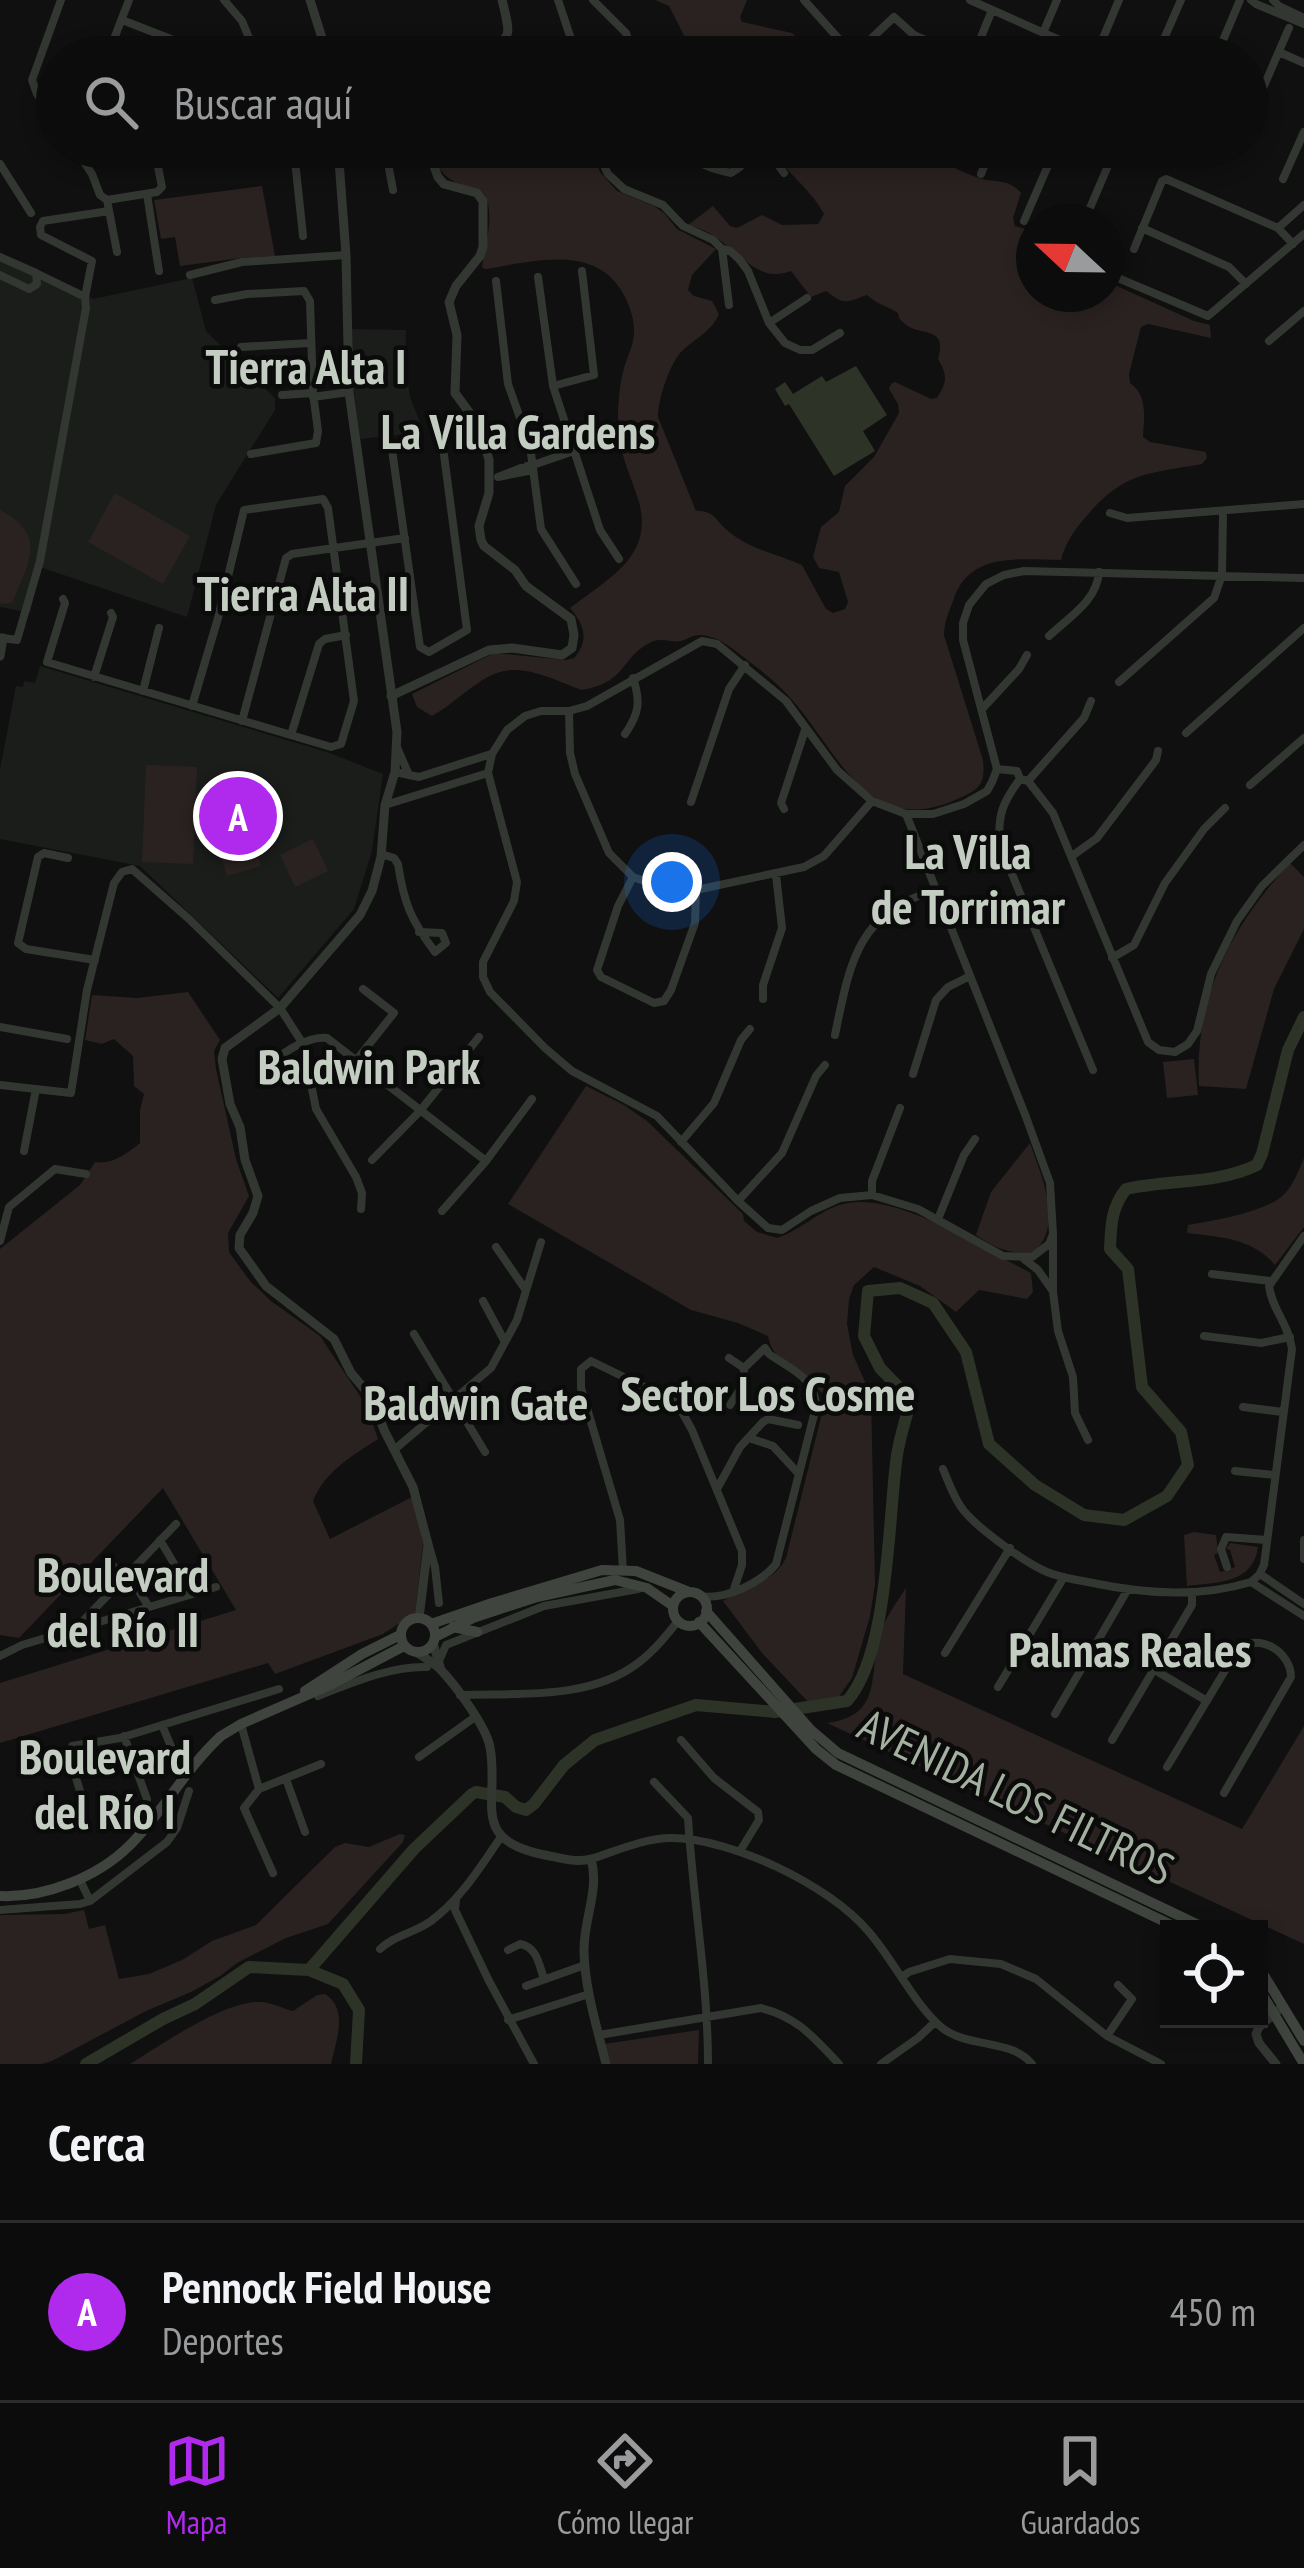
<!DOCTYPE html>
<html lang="es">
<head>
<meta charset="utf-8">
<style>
  :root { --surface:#0b0c0b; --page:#191a19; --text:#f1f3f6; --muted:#9a9b9d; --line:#2b2c2c; --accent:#af2aed }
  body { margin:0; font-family:"PT Sans Narrow",sans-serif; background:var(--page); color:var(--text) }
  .controls { position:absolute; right:36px; bottom:36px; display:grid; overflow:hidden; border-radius:0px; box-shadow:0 6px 18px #0003 }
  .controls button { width:108px; height:108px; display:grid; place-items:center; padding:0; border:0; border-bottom:3px solid var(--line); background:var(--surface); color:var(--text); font:60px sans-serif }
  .compass { position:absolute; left:1016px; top:204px; width:108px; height:108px; border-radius:50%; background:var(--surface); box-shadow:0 6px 18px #0003; rotate:292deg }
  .you { position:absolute; left:672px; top:882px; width:42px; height:42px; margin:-30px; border:9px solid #fff; border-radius:50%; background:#1a73e8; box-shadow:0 0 0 18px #1a73e833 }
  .badge { display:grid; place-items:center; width:78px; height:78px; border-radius:50%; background:var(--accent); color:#fff; font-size:39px; font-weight:700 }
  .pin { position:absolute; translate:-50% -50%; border:6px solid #fff; box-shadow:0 3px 12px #0006 }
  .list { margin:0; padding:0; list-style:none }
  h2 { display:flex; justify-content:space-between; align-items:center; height:156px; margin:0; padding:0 48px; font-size:51px }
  h2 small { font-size:39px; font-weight:400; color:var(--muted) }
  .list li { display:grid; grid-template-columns:78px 1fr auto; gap:36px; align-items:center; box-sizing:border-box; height:180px; padding:0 48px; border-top:3px solid var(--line) }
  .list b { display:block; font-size:45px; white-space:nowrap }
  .list p { margin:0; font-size:39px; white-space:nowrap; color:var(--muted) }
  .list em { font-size:39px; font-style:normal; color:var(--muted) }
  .icon { flex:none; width:66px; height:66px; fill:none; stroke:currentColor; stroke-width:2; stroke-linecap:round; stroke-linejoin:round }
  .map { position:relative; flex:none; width:1304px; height:2064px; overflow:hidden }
  .search { position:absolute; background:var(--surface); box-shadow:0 6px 18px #0003; left:36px; right:36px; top:36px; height:132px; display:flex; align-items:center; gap:30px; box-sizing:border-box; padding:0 42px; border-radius:66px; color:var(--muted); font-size:45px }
  .sheet { height:336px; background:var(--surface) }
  nav { display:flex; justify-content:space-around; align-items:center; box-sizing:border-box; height:168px; border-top:3px solid var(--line); background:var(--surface); font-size:33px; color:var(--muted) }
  nav a { display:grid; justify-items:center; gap:6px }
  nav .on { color:var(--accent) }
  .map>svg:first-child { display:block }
  .built { fill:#1b1d1b }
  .green { fill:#2a2221 }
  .water { fill:#2d3326 }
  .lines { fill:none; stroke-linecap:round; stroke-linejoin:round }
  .river { stroke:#2d3326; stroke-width:12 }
  .minor { stroke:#333732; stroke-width:8 }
  .tertiary { stroke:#333732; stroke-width:9 }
  .secondary { stroke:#3f453e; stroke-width:10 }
  .labels { text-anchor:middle; stroke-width:9; stroke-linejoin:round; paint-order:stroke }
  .street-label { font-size:45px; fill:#a5b1a0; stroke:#0a0b0a }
  .neighbourhood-label { font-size:48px; font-weight:bold; fill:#c4cdc1; stroke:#0a0b0a }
</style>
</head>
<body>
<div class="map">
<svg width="1304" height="2064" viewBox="0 0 1304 2064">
  <rect width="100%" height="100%" fill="#0f100f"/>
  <path class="built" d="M0 253 83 291 93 299 192 278 206 331 275 398V410L216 505 187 617 40 567 30 613 0 607Z
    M351 329 406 330 405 362 410 397 424 432 360 439 353 383Z
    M40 666 327 752 383 774 372 851 354 909 278 998 140 866 0 839V769L16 686 23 687 24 681 35 683Z"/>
  <path class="green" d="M655 0H747L740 17 742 22 792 33 815 57H695L669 6Z
    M431 147H591L600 172 617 191 654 206 664 213 677 229 716 249 692 275 688 290 694 296 712 301 719 314C711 332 697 337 683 350 670 362 658 399 658 417L696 511C714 510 715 520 728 531 749 549 777 554 802 565L826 609 833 613 845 609 848 602 839 572 819 568 813 557 821 527 839 512 845 486 874 457 899 413 898 404 889 389 891 384 895 382 931 399 937 398C947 382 948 376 938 359 948 324 920 338 904 323 893 314 905 316 891 309 881 304 876 303 867 295 845 303 845 305 826 291L811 297 791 271C759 284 739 252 715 237 707 231 698 228 688 225L713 206 730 226 737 228 762 215 782 225 818 224 824 214C810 188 785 172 770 147H950L945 161 948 165C960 170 973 177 986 180 1001 182 1011 181 1021 193L1013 218 1015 226 1034 232V294H1106V281L1194 321 1210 325 1211 338 1148 324 1141 327 1129 374 1130 383C1148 396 1144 416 1143 437L1150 442 1206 452 1207 458 1202 464C1146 474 1123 472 1084 519 1073 532 1065 544 1061 560 1019 560 971 551 954 598 950 610 944 621 944 635L983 760C985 780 982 788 964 796 871 842 843 760 794 702 780 685 763 672 746 659 734 650 722 639 707 636 694 633 692 638 681 641 673 643 663 638 654 641 620 655 629 683 581 690 557 681 523 663 497 673 476 680 454 704 432 716L417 707 412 694 494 653 566 660 574 658C590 640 584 624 570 608 610 577 659 554 636 493 628 469 618 449 618 423 618 405 619 386 624 368 627 357 634 344 634 333 635 319 628 301 621 290 591 243 529 263 485 269L482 267C485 249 498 203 480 190 478 189 462 185 460 184 441 177 437 165 431 147Z
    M262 186 275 256 241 258 180 266 175 237 161 239 154 200Z
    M115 493 190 536 163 584 88 542Z
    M0 510C48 535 29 562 12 603L0 604Z
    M146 765 197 767 193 864 142 862Z
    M246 791 258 831 230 840 218 800Z
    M253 839 261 866 227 876 219 849Z
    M313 839 328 871 295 887 280 855Z
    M1290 863 1304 877V929L1274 989 1246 1089 1199 1086C1194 997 1231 927 1290 863Z
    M188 992 220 1040 214 1051 216 1069 236 1159 249 1196 228 1233 229 1252 250 1281 271 1301 320 1336 366 1405 378 1439C352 1456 325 1471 313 1501L330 1539 412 1497 423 1543 415 1613 383 1634 275 1674 268 1663 0 1743V1683L236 1610 163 1488 19 1638 0 1635V1249L80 1185 95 1162C112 1165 128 1153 140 1143V1110L144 1094 134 1086 133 1056 114 1039 102 1044 85 1040 92 995 137 998Z
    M1194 1059 1198 1095 1167 1098 1163 1062Z
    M586 1086 624 1105 647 1121 743 1214 744 1221 757 1232 777 1238C800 1231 819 1210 843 1204 896 1190 983 1249 1031 1273L1033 1292 1027 1299 979 1290 956 1312 920 1286 874 1267 854 1285 849 1299 847 1324 853 1355 871 1395 875 1584 870 1616 852 1678 835 1702 811 1705 762 1653 723 1601C745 1586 773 1584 786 1558L825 1401 822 1393C804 1373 773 1365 768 1336L738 1323 691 1310 508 1204Z
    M1030 1143C1041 1175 1066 1229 1031 1254 1009 1253 994 1248 976 1235L991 1192Z
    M1304 1158V1227L1275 1265C1253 1238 1219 1237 1187 1233L1188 1225C1215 1220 1253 1214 1277 1200 1291 1192 1298 1172 1304 1158Z
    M1194 1532 1216 1535 1218 1553 1214 1555 1220 1572 1235 1567 1230 1550 1226 1549 1230 1543 1258 1547C1253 1584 1217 1582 1187 1586L1184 1535Z
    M906 1588 903 1674 1242 1829 1304 1726V1944L827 1723C885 1715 867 1675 881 1631 887 1615 897 1602 906 1588Z
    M400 1834 405 1835 403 1842 328 1924 286 1938 237 1963 220 1976 191 1992 146 2011 52 2061 42 2064H0V1915L64 1914 84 1910 89 1929 105 1925 119 1979 149 1974 182 1960 212 1941 256 1925 335 1847 345 1843 369 1847Z
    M325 1994C349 2009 336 2041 331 2064H130C161 2045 221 2003 257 2002 270 2001 281 2008 293 2011L317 1995Z
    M699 2030 698 2064H609L604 2044Z"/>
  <path class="water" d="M856 366 887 415 863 431 875 451 834 476 789 404 785 406 775 389 785 382 793 394 822 376 826 382Z"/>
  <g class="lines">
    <path class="river" d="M309 1970 414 1849 472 1794 476 1792 505 1797 516 1807 526 1810 534 1804 564 1765 595 1740 696 1705 775 1712 847 1701C889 1654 888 1518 897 1455 900 1436 906 1418 911 1400L880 1368 864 1336 868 1291 900 1288 933 1303 966 1352 989 1444 1035 1485 1084 1515 1124 1520 1167 1496 1188 1465 1181 1432 1142 1387 1128 1269 1110 1249C1111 1226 1111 1208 1126 1189 1170 1179 1215 1185 1257 1165L1262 1154 1288 1050 1304 1017
      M86 2064 163 2019 195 2004 249 1967 309 1970 343 1984 359 2010 356 2064"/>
    <path class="minor" d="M224 0 242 21 257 57
      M558 0 577 57
      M593 0 626 33 634 57
      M804 0 855 57
      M970 0 1064 42
      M1251 0 1256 4 1304 24
      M1273 0 1279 6 1304 18
      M122 20 171 39 186 57
      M1043 33 1057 0
      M371 46 372 57
      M1279 52 1304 63
      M854 55 894 17 914 35 963 57
      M107 57 129 0
      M973 57 992 10
      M1095 57 1119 0
      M1156 57 1181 0
      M1216 57 1240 0
      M57 123 37 94 32 80 61 0
      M1247 125 1289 28
      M74 147 92 174 100 195 107 200 117 252
      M385 147 393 190
      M595 147 608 174 624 189 663 205 683 226 713 240 722 249 730 251 739 259 748 271 769 323 785 343 800 350H812L840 333
      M684 147C695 164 712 169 731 173L740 167V151L752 147
      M765 147 784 173
      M1219 147 1232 151 1236 147
      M294 151 303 236
      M200 161 334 147
      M0 164 31 213
      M981 174 992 147
      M1283 179 1304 132
      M147 194 159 271
      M107 200 157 192 162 187 156 157 150 147
      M1024 221 1056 147
      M1084 222 1116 147
      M1142 228 1229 267 1246 284
      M1278 228 1304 205
      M722 249 729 305
      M1134 249 1162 181 1166 179 1278 228 1293 244
      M0 257 36 273 37 284 29 289 0 275
      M1106 273 1208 316 1304 234
      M190 275 242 262 346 255
      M538 277 553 386 600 530 619 559
      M496 281 508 384 530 446 541 529 576 584
      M85 297 92 261 41 235 40 227 43 221 109 211
      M215 300 247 294 304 291 310 301 313 393 318 431 316 443 251 454
      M769 323 807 298
      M1269 341 1304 311
      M241 347 310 343
      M553 386 594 375 582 271
      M282 395 313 393
      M313 397 349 392
      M392 450 420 647 429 652 467 630 444 455
      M530 466 574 451
      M521 468 498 477 528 471 530 466H527
      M1110 513 1127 518 1304 504
      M63 599 65 603 47 662 331 747 341 744 354 701 328 508 323 499 244 510 218 618 192 706
      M1049 636C1069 617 1097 601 1099 572
      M3 638 17 640 40 561 86 308 85 297 36 273
      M702 641 717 644 786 701 837 770 872 801 906 814 1026 1117 1050 1183 1053 1234 1049 1244 1032 1257 1003 1256 918 1209 872 1195 840 1198 811 1211 782 1230 768 1228 738 1201 657 1116 572 1071 545 1048 490 992 483 977V962L514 901 517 882 488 773 492 754 507 730 525 716 541 711H569L587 706Z
      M94 677 113 617 111 613
      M1119 682 1214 598 1222 575 1223 512
      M143 691 159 628
      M983 708 1019 669 1027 655
      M569 711 570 753 575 774 609 853 633 877 655 885 696 890 804 867 824 856 872 801
      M242 721 286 558 292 554 405 538
      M1186 733 1304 628
      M625 734C639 714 641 702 633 678
      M291 735 319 644 325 639 346 635
      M396 745 409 775
      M997 769 1017 771 1020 779 1028 781 1053 813 1148 1042 1159 1050 1175 1052 1188 1044 1197 1031 1211 974 1237 921 1262 886 1304 845
      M395 772 419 777 491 754
      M1020 779C1003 802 997 815 1000 845L1093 1070
      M1028 781 1084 718 1091 701
      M1250 785 1304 738
      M691 802 729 689 745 665
      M385 805 488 773
      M784 809 781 803 805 730
      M906 814H933L964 804 987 791 992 782 997 769 963 640V623L969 605 986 584 1004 575 1024 571 1304 578
      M381 854 394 858 398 864C404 904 411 920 435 952L446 943 442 933 419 932
      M1072 856 1097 838 1156 760 1158 751
      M68 858 44 853 38 857 18 943 26 949 95 960
      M633 877 618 906 597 970 601 977 654 1003 664 1001 671 990 695 923 696 890
      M1112 958 1134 945 1165 883 1204 829 1225 808
      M763 999V985L782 928 776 875
      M0 1027 67 1039
      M835 1035C850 962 857 913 936 890
      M264 1073C276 1055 306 1036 327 1038L486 1161
      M913 1074 936 1000 948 987 970 976
      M339 1082 394 1013 363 989
      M0 1085 71 1093 87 990 114 883 122 872 132 869 189 919 280 1008 303 1044 316 1109 356 1177 362 1193 361 1209
      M681 1142 714 1103 741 1040 750 1029
      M24 1151 36 1089
      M372 1160 420 1111 479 1037
      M872 1195V1181L900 1108
      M738 1201 782 1153 816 1076 825 1065
      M442 1211 486 1161 532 1099
      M938 1219 964 1155 975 1139
      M1053 1237V1292L1058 1331 1073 1377 1075 1413 1088 1440
      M0 1241 9 1207 55 1169 86 1174
      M496 1247 525 1289
      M1024 1259 1038 1270 1052 1290
      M1212 1274 1270 1281
      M483 1301 505 1342
      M414 1334 485 1452
      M1204 1336 1261 1343 1290 1337
      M730 1405 743 1385 744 1368
      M1243 1407 1283 1412
      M749 1438 773 1446 798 1473
      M395 1449 491 1368 517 1320 541 1242
      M943 1469C949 1483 954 1499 964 1511 979 1529 1025 1563 1047 1572 1061 1578 1078 1580 1093 1583 1145 1594 1199 1598 1251 1582
      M1235 1471 1275 1475
      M717 1489 740 1447 763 1422 768 1419 798 1425
      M160 1540 192 1594
      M1304 1540V1559
      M429 1546 435 1567 439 1603
      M106 1558 124 1578
      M1227 1567 1221 1549 1226 1537 1267 1540
      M623 1570 620 1520 581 1388V1369L591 1361 677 1403 692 1430 742 1551V1565L734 1589
      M128 1574 149 1607
      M1260 1574 1304 1604
      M1251 1582 1259 1575 1264 1565 1292 1349C1288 1322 1272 1310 1269 1286L1304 1236
      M1251 1582 1304 1616
      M701 1596C725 1600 761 1583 776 1564L816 1407C816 1378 792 1370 769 1354L765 1348 744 1368 729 1358
      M83 1627V1621L176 1524
      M945 1653 1010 1548
      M0 1656 22 1645 216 1587
      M439 1661 446 1645 544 1606 638 1589
      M1153 1669 1207 1701
      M998 1687 1064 1577
      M460 1695C518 1693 590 1700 638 1663 654 1651 666 1636 678 1621
      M318 1696C352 1683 390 1666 427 1667
      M1055 1714 1128 1589
      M241 1724 259 1789 244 1808 273 1873
      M162 1725 184 1777
      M124 1736 147 1799
      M681 1740 714 1778 758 1812 759 1820 740 1851
      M1112 1740 1192 1605V1592
      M419 1757 475 1717
      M1167 1767 1238 1649C1259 1632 1291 1652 1291 1677L1224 1793
      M286 1779 305 1832
      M654 1782 688 1818C693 1900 708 1982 708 2064
      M259 1789 321 1764
      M84 1804 69 1755 72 1746 120 1738 279 1689
      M591 1859C616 1851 645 1838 671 1838 731 1838 829 1885 868 1931 893 1959 914 2004 941 2027 968 2049 1011 2038 1032 2064
      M80 1880 90 1901
      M456 1900 455 1910 489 1981 534 2064
      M0 1910 80 1904 90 1901 167 1842 177 1828 189 1791
      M380 1949C394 1935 415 1933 431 1921 461 1899 480 1867 501 1837
      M508 1950 520 1944C537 1947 539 1964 544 1979
      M902 1977 909 1972 950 1959 1001 1964 1036 1979 1107 2036 1161 2064
      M526 1986 585 1965
      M508 2020 589 1994
      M599 2035 761 2008C798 2017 814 2038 839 2064
      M1107 2036 1132 1999 1118 1985
      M881 2064 918 2038 935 2022"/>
    <path class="tertiary" d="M310 0 328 57
      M473 57C509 34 514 47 502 0
      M338 147 346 255 349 392 397 732 395 772 385 805 381 857 372 891 360 915 280 1008 225 1048 222 1059 230 1104 240 1127 245 1160 258 1196 253 1213 240 1235 239 1248 266 1286 334 1339 351 1373 373 1399 384 1430 413 1487 428 1544 419 1618
      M0 638H3L0 656
      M391 696 489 650 512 648 562 655 572 648 574 635 571 619 526 586 515 570 484 546 481 540 479 526 489 493V460L480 427 455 393 457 335 449 302 456 286 480 256 483 247V201L477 193 444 184 438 177 427 147
      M433 1643 441 1670
      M416 1652C424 1657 432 1662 439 1668 454 1683 486 1726 490 1747 500 1802 468 1840 545 1855 560 1858 575 1863 591 1859 600 1890 583 1920 584 1952 585 1990 597 2027 606 2064
      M1276 2064 1259 2043 1256 2034 1259 2027 1283 2006"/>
    <path class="secondary" d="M673 1609a17 17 0 1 1 34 0a17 17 0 1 1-34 0Z
      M706 1611 811 1730 838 1753 1207 1929
      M401 1635a17 17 0 1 1 34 0a17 17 0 1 1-34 0Z
      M699 1622 816 1749 836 1765 1180 1929
      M431 1624 492 1603 602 1570 636 1571 689 1592
      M453 1627 477 1632
      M435 1637 473 1618 537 1597 615 1580 647 1588 673 1606
      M305 1691 362 1654 400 1635
      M0 1896C45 1898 98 1877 130 1845 163 1812 186 1768 221 1736L241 1724 328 1686 404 1646
      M1259 1967 1304 2041
      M1259 1989 1304 2064"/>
  </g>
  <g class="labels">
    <g class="street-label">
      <text transform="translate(1016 1797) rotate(26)" y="16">AVENIDA LOS FILTROS</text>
    </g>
    <g class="neighbourhood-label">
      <text x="306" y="384">Tierra Alta I</text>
      <text x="518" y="449">La Villa Gardens</text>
      <text x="303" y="611">Tierra Alta II</text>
      <text x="968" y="869">La Villa<tspan x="968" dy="55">de Torrimar</tspan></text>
      <text x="369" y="1084">Baldwin Park</text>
      <text x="768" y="1411">Sector Los Cosme</text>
      <text x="476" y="1420">Baldwin Gate</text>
      <text x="123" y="1592">Boulevard<tspan x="123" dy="55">del Río II</tspan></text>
      <text x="1130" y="1667">Palmas Reales</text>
      <text x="105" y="1774">Boulevard<tspan x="105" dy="55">del Río I</tspan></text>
    </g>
  </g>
</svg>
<div class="controls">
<button><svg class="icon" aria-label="locate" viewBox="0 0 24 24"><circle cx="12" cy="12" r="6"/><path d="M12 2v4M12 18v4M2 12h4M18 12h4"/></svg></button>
</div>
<svg class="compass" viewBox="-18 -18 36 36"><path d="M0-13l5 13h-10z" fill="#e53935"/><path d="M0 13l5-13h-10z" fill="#9a9b9d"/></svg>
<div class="you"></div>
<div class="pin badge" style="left:238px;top:816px">A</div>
<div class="search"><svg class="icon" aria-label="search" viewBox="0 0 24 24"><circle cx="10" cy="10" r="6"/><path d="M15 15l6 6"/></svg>Buscar aquí</div>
</div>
<section class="sheet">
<h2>Cerca<small></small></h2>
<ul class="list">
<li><span class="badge">A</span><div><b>Pennock Field House</b><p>Deportes</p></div><em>450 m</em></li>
</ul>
</section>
<nav>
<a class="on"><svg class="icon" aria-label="map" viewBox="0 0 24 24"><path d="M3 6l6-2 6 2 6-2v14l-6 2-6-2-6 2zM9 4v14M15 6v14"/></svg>Mapa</a>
<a><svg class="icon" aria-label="directions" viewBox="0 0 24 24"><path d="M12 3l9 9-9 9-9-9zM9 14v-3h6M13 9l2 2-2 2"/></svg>Cómo llegar</a>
<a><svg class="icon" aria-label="saved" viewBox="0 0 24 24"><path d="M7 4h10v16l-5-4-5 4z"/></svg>Guardados</a>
</nav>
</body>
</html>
